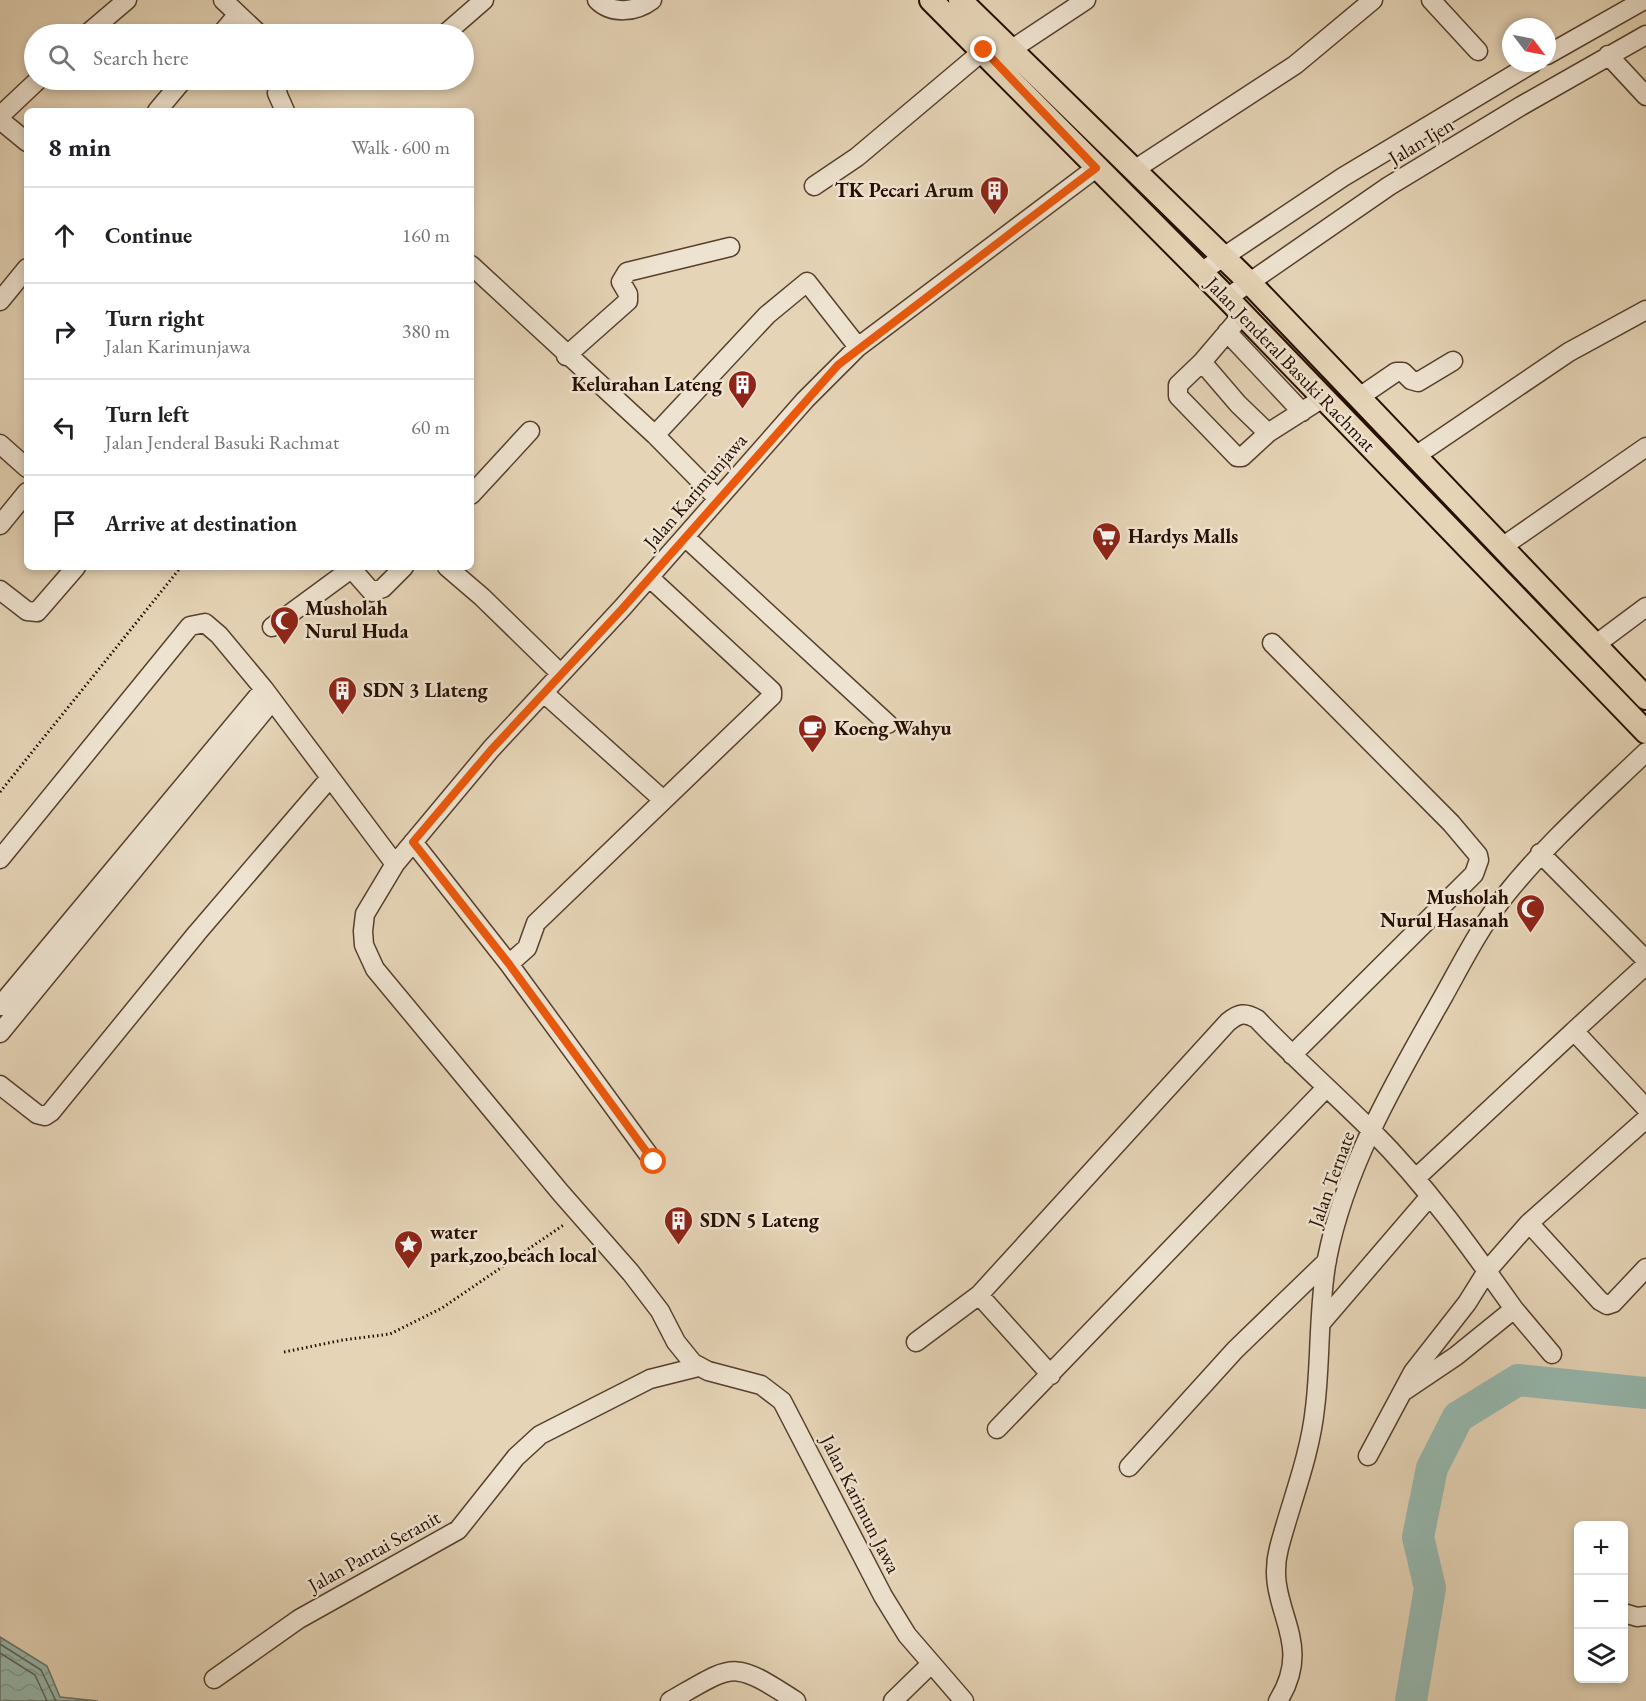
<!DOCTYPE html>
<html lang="en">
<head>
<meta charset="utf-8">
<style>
  :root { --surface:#fff; --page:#f2f2f2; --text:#202124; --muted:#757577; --line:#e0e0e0 }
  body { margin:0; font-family:"EB Garamond",serif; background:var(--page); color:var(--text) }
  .controls { position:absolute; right:18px; bottom:18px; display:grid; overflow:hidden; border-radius:9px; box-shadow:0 3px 9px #0003 }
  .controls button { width:54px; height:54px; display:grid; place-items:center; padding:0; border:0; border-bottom:2px solid var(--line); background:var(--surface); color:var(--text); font:30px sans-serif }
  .compass { position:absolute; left:1502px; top:18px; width:54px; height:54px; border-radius:50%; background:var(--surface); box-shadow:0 3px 9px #0003; rotate:122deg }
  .stop { position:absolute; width:18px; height:18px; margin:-14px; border:4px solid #ea580c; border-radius:50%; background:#fff }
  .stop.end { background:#ea580c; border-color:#fff; box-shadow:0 2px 6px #0008 }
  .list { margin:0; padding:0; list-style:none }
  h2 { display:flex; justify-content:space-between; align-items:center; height:78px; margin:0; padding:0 24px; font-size:26px }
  h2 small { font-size:20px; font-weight:400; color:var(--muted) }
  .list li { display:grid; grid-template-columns:39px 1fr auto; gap:18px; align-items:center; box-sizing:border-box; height:96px; padding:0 24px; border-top:2px solid var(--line) }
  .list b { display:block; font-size:22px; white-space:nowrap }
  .list p { margin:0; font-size:20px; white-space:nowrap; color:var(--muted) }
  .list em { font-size:20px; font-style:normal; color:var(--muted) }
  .icon { flex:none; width:33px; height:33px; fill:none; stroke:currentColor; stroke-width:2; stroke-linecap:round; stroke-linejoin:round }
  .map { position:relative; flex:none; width:1646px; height:1701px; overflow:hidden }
  .search { position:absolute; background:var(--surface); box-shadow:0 3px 9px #0003; left:24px; top:24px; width:450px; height:66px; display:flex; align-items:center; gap:15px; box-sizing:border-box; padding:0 21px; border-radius:33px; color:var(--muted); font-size:22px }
  .panel { position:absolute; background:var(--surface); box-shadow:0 3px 9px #0003; left:24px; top:108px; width:450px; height:462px; border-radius:9px }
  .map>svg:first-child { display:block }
  .water { fill:url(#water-waves); stroke:#6a7469; stroke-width:1.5 }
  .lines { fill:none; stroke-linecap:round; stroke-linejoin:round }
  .shore { stroke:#5e6458; stroke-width:1.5 }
  .river { stroke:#96b8ae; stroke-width:32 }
  .minor-casing { stroke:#56402e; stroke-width:21 }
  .major-casing { stroke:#270f01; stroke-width:26 }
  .path { stroke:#270f01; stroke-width:3; stroke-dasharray:1.5 3; stroke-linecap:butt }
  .minor { stroke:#eee3d0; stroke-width:18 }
  .major { stroke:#e5d4b6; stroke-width:22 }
  .route { stroke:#ea580c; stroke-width:8 }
  .labels { text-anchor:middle; stroke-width:5; stroke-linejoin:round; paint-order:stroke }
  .street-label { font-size:20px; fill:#270f01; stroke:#eee3d0 }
  .poi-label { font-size:20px; font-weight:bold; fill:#270f01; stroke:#eee3d0; text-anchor:start }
</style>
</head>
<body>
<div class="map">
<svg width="1646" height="1701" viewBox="0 0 1646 1701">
  <defs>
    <pattern id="water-waves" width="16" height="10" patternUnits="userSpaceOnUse" patternTransform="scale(1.5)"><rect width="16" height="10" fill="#96b8ae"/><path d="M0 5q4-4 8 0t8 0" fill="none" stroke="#819d94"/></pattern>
  </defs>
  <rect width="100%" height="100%" fill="#e5d4b6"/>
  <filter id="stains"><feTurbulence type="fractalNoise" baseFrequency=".00333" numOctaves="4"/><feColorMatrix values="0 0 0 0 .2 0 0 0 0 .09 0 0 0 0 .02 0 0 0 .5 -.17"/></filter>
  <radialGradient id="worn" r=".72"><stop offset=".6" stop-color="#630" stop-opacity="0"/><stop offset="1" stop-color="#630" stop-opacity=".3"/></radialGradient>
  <path class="water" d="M0 1637 47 1666 60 1697 98 1701H0Z"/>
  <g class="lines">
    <path class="shore" d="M0 1644 41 1670 56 1701
      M0 1653 35 1675 47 1701"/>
    <path class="river" d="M1411 1701 1430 1588 1418 1537 1432 1468 1458 1417 1518 1380 1646 1393"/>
    <defs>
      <path id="minor" d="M223 0 259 34
        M597 0C612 15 636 12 652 0
        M1431 0 1478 51
        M87 34 127 0
        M221 34 238 14
        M445 34 484 0
        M1012 49 1086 0
        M1547 55 1644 0
        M1608 55 1646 96
        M279 80 277 93 285 111
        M157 111 183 80
        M0 116 38 80
        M0 120 27 142
        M1134 170 1295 65 1373 0
        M814 186 857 157 984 50
        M471 265 655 435 718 499
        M1201 272 1343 177 1533 63
        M1227 298 1389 186 1521 106 1646 35
        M0 301 27 268
        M1242 315 1202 362 1238 404 1268 433 1323 398
        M1227 332 1302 412
        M566 356 628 301V294L621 282 627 272 730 247
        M1202 362 1178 385V396L1237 457H1242L1268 433
        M1358 398 1396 372H1403L1411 380 1418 382 1453 361
        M655 435 767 315 807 282 858 347
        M0 444 27 468
        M1414 457 1569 352 1646 310
        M471 495 530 431
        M0 525 27 492
        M685 537 888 724
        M1502 547 1646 447
        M350 567 372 592 383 588 404 567
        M447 567 482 597 561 674
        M0 590 27 611 37 612 76 567
        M272 627 351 569
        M1272 643 1451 823 1478 855 1479 860 1474 874 1292 1055
        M1595 645 1646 607
        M544 693 662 799
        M413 842 509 964 654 1162
        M1540 853 1646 960
        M0 859 190 626 205 623 219 635 264 689 395 864
        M509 964 527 948 536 923 772 696V691L650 578
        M0 1006 264 689
        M1574 1031 1646 965
        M0 1033 272 701
        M0 1085 37 1114 45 1116 51 1112 197 933 329 779
        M1416 1178 1574 1031 1646 1108
        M1529 1223 1600 1301 1607 1305 1613 1303 1646 1268
        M979 1295 1051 1375
        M1322 1322 1430 1196
        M916 1342 979 1295 1228 1022C1239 1013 1245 1012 1257 1019 1294 1058 1334 1093 1372 1131 1426 1185 1470 1247 1514 1309
        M1404 1391 1456 1356 1514 1309 1552 1354
        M997 1429 1325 1089
        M1368 1456 1413 1372 1467 1303 1487 1271 1529 1223 1646 1119
        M1129 1467 1235 1350 1327 1261
        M1624 1613 1637 1617 1646 1616
        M214 1679 299 1619 458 1530 516 1457 540 1435 650 1379 698 1367
        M670 1701C735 1664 731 1659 796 1701
        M893 1701 931 1664
        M964 1701 907 1635 883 1596 782 1401 761 1385 708 1371 693 1363 676 1342 660 1311 631 1273 560 1192 375 969 364 945 363 931 365 914 395 864 491 749 623 607 805 400 858 347 1096 168
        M1278 1701C1317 1639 1263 1608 1279 1548 1291 1502 1310 1456 1315 1408 1321 1360 1318 1308 1327 1259 1345 1166 1397 1078 1443 997 1462 963 1480 927 1504 897 1546 844 1597 799 1646 752"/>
      <path id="major" d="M931 0 1227 298 1646 732
        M960 0 1248 281 1646 698"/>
    </defs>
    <use href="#minor" class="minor-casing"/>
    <use href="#major" class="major-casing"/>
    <path class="path" d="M0 792 181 567
      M284 1352 343 1340 390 1334 442 1308 565 1224"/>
    <use href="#minor" class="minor"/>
    <use href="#major" class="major"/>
  </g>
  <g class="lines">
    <path class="route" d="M654 1162 509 964 413 842 491 750 623 608 838 365 1096 168 984 50"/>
  </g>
  <defs>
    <symbol id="building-pin" viewBox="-11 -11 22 30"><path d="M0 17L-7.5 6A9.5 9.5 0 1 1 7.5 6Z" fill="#8f2418" stroke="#eee3d0"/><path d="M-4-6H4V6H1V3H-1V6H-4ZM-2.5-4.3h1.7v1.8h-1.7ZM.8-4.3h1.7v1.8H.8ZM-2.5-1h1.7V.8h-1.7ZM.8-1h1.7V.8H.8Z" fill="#fff"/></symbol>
    <symbol id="supermarket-pin" viewBox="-11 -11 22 30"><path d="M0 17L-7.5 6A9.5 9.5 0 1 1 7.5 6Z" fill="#8f2418" stroke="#eee3d0"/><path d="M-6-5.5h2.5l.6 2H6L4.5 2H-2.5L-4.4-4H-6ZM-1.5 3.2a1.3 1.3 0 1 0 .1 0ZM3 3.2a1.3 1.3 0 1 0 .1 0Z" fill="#fff"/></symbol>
    <symbol id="mosque-pin" viewBox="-11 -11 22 30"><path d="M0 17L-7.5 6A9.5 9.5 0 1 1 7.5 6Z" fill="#8f2418" stroke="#eee3d0"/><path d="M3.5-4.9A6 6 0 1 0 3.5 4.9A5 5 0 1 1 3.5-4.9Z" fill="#fff"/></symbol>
    <symbol id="cafe-pin" viewBox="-11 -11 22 30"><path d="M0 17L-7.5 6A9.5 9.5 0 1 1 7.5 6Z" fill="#8f2418" stroke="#eee3d0"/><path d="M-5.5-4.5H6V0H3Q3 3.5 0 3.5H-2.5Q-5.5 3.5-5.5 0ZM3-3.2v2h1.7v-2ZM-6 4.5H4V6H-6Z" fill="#fff"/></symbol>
    <symbol id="sight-pin" viewBox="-11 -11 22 30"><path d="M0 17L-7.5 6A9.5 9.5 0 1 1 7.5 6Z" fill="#8f2418" stroke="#eee3d0"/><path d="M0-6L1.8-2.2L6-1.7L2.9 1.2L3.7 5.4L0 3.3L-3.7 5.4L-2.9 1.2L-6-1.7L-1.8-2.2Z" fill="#fff"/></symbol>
  </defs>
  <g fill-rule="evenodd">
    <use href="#building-pin" x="978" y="174" width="33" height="45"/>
    <use href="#building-pin" x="726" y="368" width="33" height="45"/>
    <use href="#supermarket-pin" x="1090" y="520" width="33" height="45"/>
    <use href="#mosque-pin" x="268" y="604" width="33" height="45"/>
    <use href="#building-pin" x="326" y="674" width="33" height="45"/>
    <use href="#cafe-pin" x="796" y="712" width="33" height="45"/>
    <use href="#mosque-pin" x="1514" y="892" width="33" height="45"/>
    <use href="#building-pin" x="662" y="1204" width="33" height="45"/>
    <use href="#sight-pin" x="392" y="1228" width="33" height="45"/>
  </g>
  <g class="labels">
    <g class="street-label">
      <text transform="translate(1421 141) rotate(-31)" y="7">Jalan Ijen</text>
      <text transform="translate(1291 364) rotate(46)" y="7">Jalan Jenderal Basuki Rachmat</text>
      <text transform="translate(695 491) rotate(-49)" y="7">Jalan Karimunjawa</text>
      <text transform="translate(1331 1179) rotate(-70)" y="7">Jalan Ternate</text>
      <text transform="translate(861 1504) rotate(63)" y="7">Jalan Karimun Jawa</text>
      <text transform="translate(374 1551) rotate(-29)" y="7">Jalan Pantai Seranit</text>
    </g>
    <g class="poi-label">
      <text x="974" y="197" text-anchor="end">TK Pecari Arum</text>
      <text x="722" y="391" text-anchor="end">Kelurahan Lateng</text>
      <text x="1128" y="543">Hardys Malls</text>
      <text x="305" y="615">Musholah<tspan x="305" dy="23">Nurul Huda</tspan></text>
      <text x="363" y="697">SDN 3 Llateng</text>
      <text x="834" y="735">Koeng Wahyu</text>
      <text x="1509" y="904" text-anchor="end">Musholah<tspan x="1509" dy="23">Nurul Hasanah</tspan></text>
      <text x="700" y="1227">SDN 5 Lateng</text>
      <text x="430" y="1239">water<tspan x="430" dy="23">park,zoo,beach local</tspan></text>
    </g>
  </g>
  <rect width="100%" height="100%" filter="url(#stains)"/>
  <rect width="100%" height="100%" fill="url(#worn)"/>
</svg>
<div class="controls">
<button>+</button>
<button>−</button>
<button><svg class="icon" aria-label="layers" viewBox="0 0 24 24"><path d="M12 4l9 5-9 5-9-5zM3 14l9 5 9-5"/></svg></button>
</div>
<svg class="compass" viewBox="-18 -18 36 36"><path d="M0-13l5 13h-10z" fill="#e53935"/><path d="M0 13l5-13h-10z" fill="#757577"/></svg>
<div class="stop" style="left:654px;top:1162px"></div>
<div class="stop end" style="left:984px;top:50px"></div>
<div class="search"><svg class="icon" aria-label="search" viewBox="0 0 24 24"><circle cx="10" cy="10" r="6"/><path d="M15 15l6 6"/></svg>Search here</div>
<section class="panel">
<h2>8 min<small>Walk · 600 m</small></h2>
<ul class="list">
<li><svg class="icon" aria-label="ahead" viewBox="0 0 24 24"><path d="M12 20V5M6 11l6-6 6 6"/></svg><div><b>Continue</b></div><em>160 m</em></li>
<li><svg class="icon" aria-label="right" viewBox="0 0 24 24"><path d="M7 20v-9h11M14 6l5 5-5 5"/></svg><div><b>Turn right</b><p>Jalan Karimunjawa</p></div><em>380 m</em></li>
<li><svg class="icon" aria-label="left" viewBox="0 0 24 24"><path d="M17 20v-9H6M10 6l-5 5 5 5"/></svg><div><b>Turn left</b><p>Jalan Jenderal Basuki Rachmat</p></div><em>60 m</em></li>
<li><svg class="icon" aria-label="arrive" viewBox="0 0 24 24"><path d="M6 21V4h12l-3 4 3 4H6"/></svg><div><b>Arrive at destination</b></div></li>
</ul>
</section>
</div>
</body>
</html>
